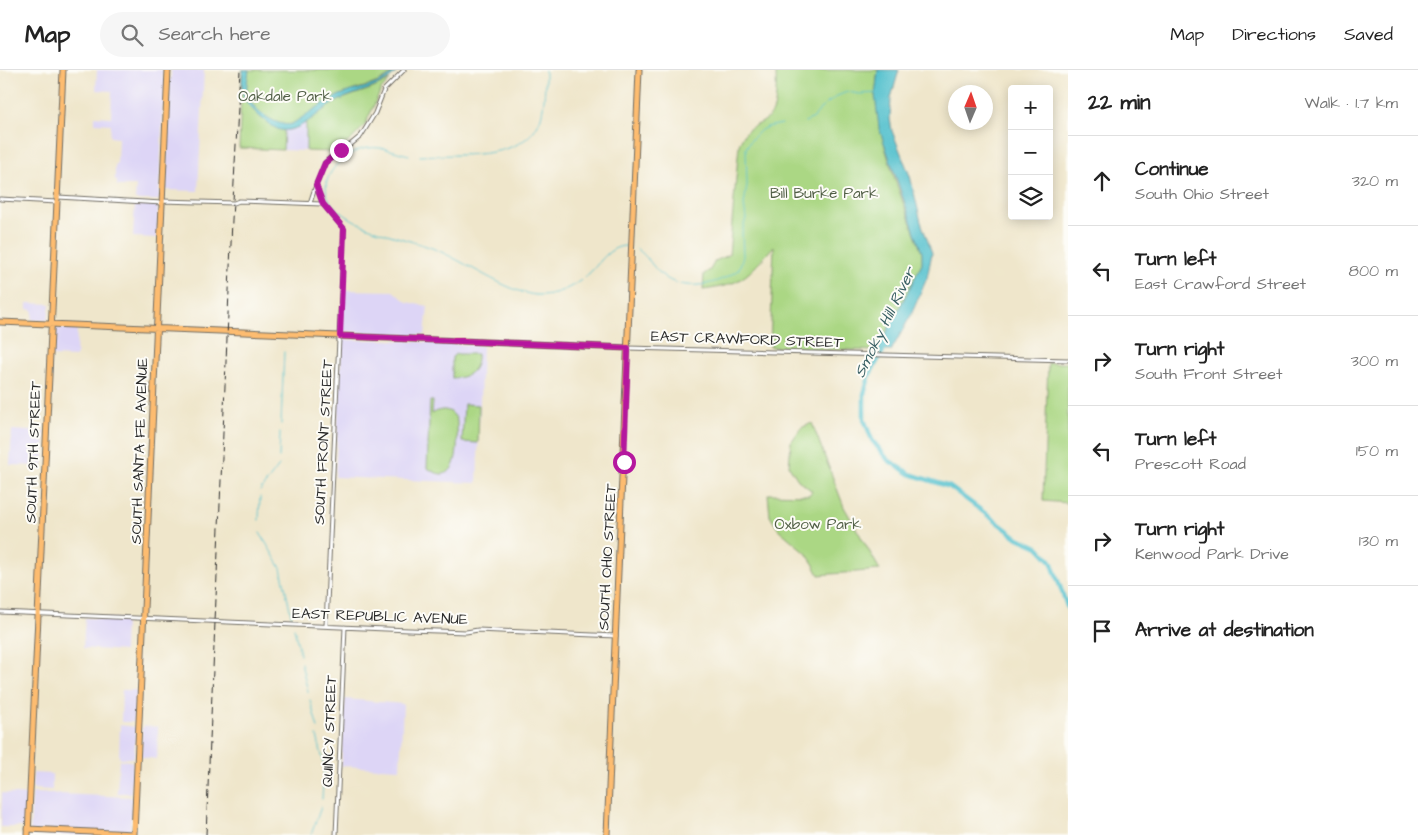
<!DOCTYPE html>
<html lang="en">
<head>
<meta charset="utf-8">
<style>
  :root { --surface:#fff; --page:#f6f6f6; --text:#222; --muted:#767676; --line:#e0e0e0 }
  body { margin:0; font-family:"Architects Daughter",sans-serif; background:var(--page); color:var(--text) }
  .controls { position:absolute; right:15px; top:15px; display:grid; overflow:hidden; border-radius:5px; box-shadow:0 2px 12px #0003 }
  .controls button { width:45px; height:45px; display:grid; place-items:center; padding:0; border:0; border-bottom:1px solid var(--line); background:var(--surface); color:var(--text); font:25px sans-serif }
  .compass { position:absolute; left:948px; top:15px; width:45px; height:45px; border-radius:50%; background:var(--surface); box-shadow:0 2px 12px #0003; rotate:2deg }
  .stop { position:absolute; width:15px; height:15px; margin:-11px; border:4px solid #b5179e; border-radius:50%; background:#fff }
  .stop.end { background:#b5179e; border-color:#fff; box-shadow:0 1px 5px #0008 }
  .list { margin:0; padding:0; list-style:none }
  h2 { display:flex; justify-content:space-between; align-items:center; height:65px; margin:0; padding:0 20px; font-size:21px }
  h2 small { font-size:16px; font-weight:400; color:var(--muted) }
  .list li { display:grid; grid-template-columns:32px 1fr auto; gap:15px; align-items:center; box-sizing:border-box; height:90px; padding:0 20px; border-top:1px solid var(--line) }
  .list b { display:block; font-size:19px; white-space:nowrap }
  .list p { margin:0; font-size:16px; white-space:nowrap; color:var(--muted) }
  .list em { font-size:16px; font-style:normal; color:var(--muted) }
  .icon { flex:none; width:28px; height:28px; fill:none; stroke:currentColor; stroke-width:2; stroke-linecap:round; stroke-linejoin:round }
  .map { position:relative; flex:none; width:1068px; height:765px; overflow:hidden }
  header { display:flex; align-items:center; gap:30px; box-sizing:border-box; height:70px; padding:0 25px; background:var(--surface); border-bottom:1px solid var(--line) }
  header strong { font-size:24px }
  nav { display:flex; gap:28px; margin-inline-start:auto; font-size:18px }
  .search { width:350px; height:45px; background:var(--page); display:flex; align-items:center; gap:12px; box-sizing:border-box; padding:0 18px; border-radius:28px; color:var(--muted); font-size:19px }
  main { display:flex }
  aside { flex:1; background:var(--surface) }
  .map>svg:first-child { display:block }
  .built { fill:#ddd5f6 }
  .green { fill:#abd784; stroke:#6b8158 }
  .water { fill:#55c1ce; stroke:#40767c }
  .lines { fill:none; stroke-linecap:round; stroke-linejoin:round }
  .stream { stroke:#55c1ce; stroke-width:1 }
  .river { stroke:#55c1ce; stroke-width:4.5 }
  .minor-casing { stroke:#706c63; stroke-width:5 }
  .major-casing { stroke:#706c63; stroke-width:7 }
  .minor { stroke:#fff; stroke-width:3 }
  .major { stroke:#fdbc6f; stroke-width:5 }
  .rail { stroke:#2b2b2b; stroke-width:1; stroke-dasharray:8 4; stroke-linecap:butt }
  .route { stroke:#b5179e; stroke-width:6 }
  .labels { text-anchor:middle; stroke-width:4; stroke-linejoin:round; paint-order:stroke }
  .park-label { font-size:15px; fill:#515f46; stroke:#fdfcf7 }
  .street-label { font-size:15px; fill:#2b2b2b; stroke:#fdfcf7 }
  .water-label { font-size:16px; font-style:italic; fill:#3a6064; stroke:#fdfcf7 }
</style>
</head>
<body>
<header>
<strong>Map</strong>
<div class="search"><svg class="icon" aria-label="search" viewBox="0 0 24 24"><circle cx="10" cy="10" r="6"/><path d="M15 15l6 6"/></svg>Search here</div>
<nav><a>Map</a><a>Directions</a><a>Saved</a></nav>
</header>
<main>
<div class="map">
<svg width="1068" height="765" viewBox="0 0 1068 765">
  <rect width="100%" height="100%" fill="#fdfcf7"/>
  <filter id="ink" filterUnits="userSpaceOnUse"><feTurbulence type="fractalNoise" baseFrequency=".02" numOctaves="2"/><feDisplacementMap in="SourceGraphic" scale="10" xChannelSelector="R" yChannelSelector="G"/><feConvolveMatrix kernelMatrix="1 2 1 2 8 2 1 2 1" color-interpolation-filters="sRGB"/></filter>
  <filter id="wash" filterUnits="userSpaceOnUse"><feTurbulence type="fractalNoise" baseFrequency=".0096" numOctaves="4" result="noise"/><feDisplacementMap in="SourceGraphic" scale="20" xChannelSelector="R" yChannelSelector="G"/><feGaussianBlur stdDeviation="1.12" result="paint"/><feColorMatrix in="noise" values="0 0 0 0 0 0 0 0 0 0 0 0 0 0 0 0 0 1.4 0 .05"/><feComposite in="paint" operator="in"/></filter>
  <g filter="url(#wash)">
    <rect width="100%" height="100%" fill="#efe6cb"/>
    <path class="built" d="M97 0H163V9L171 10V0H204L198 121 166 120 169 35H163L159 130H135L136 116H117V111L115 110V95L117 94 118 68 110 67 111 54 95 53V46L111 47 112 21 96 20Z
      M306 52V81L283 80 284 60 297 58Z
      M135 133 158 135V168L133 167Z
      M344 220 393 221 407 232 428 236 425 265 342 261Z
      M27 233 50 234 48 249 46 250H32L33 240 27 239Z
      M57 258H77L76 287 52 286 54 261Z
      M342 270H387L482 276 477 413 335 407Z
      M12 360 45 362 43 396 10 395Z
      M85 548 125 549 124 581 83 578Z
      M122 620H135L137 622 134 652H121Z
      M345 629 403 634 400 699 341 696Z
      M120 655 136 657 134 686 132 688H119Z
      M145 656 158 657 157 689 141 687 142 658Z
      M119 690 131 691 133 693 131 723H117Z
      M33 703 52 704V720L32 719Z
      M2 723 28 725 26 757H1Z
      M34 723 130 727 132 729 130 765H30L32 724Z"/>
    <path class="green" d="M242 0H396C376 18 358 16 336 27 320 35 306 50 289 55 274 55 259 43 250 31 247 28 246 25 243 21 245 36 269 58 284 60L283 80 239 78Z
      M776 0H878C868 53 904 132 922 183V194L877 281 770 277 774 176C748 205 743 215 703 220L704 204 710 200 715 191 729 185 739 75C747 52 756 60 770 46 778 39 776 11 776 0Z
      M390 10 381 20 365 55 351 70 334 82 306 81V52L336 31 373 18Z
      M456 284H477C478 301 468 308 452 308V287Z
      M1048 293H1068V433L1043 431Z
      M430 331H433L432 344C442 337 453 339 457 351 457 365 461 403 442 404 436 404 432 400 427 398Z
      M464 334 479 335 478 373 462 372Z
      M812 353 844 437 880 500 819 505 814 495 806 483 778 459 770 446 768 424 809 425 812 421 798 410 789 396 791 372 801 358Z"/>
    <path class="water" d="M243 0H249C248 9 245 19 248 27 252 40 279 58 292 54 306 45 321 34 336 27 356 17 381 18 396 0H399C382 19 359 20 338 31 323 38 311 52 296 58 291 60 285 61 280 60 270 57 247 37 244 27 241 19 242 8 243 0Z
      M878 0H899L891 28 890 49 892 61 910 106 921 152 932 183 927 208 911 245 891 281H877L922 194V183L879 58 875 25Z"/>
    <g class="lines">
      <path class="stream" d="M805 52 814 48 820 39 837 26 847 22 860 24 877 23
        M409 85C395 82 383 76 368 78 343 81 310 113 335 137 360 160 401 167 432 178 463 190 506 222 536 225 554 226 572 218 585 207 599 196 607 176 626 176
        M420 86C458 83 526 93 541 47 545 32 545 15 545 0
        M637 179C648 186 652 197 662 205 682 223 720 215 739 199L743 186 742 162 746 148 744 135 747 115 746 78 751 70 761 60 767 57 782 54
        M281 354 284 282
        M279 388 280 362
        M260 421 279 396
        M259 450 260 427
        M260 463 281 498 292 549
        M294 558 300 585
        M301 593 308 622
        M310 630 318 658
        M317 666 324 694
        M322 729 324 701
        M311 765 321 737"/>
      <path class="river" d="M886 276 870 304 864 324V349L872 370 888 390 910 404 950 417 1018 468 1038 477 1051 491 1068 539"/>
    </g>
  </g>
  <g filter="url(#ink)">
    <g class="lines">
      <defs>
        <path id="minor" d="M58 127 162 133
          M0 129 57 132
          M162 131 234 133 239 131 322 134
          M310 133 315 118
          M628 278 1068 290
          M0 542 409 560 466 562 478 560 616 566
          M326 556 344 159 323 134 316 115 325 93 332 86 350 75 361 66 375 43 384 20 404 0
          M336 765 345 557"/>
        <path id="major" d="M0 252 628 278
          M28 759 134 764 168 0
          M28 765 63 0
          M607 765 639 0"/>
      </defs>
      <use href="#minor" class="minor-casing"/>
      <use href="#major" class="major-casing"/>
      <use href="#minor" class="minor"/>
      <use href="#major" class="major"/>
      <path class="rail" d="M206 765 232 150 240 0"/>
    </g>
  </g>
  <g class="lines" filter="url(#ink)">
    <path class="route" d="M341 80 325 93 316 115 323 134 344 159 340 266 628 278 624 392"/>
  </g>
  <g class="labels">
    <g class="park-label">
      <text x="285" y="31">Oakdale Park</text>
      <text x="824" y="128">Bill Burke Park</text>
      <text x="818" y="459">Oxbow Park</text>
    </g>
    <g class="street-label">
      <text transform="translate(747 269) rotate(2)" y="5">EAST CRAWFORD STREET</text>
      <text transform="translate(323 372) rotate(-87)" y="5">SOUTH FRONT STREET</text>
      <text transform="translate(139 381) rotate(-88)" y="5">SOUTH SANTA FE AVENUE</text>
      <text transform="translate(33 382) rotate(-88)" y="5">SOUTH 9TH STREET</text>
      <text transform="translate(607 487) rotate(-87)" y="5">SOUTH OHIO STREET</text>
      <text transform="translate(380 546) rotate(2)" y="5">EAST REPUBLIC AVENUE</text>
      <text transform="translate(329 661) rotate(-88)" y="5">QUINCY STREET</text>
    </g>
    <g class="water-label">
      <text transform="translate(884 252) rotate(-64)" y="6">Smoky Hill River</text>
    </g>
  </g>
</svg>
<div class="controls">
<button>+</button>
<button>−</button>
<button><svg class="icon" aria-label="layers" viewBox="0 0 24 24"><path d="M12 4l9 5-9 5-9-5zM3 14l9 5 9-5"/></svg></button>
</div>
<svg class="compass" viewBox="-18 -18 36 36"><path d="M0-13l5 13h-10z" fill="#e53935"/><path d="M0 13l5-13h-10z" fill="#767676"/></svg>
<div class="stop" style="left:624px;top:392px"></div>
<div class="stop end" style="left:341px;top:80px"></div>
</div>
<aside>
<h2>22 min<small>Walk · 1.7 km</small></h2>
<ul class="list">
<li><svg class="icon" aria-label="ahead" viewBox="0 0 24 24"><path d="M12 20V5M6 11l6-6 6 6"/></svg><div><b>Continue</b><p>South Ohio Street</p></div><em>320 m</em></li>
<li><svg class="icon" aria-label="left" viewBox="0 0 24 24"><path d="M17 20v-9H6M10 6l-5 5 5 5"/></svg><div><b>Turn left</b><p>East Crawford Street</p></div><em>800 m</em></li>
<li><svg class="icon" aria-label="right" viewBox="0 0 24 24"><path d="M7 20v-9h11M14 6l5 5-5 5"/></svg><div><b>Turn right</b><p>South Front Street</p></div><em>300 m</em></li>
<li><svg class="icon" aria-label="left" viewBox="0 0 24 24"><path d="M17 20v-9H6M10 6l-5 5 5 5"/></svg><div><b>Turn left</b><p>Prescott Road</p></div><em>150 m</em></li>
<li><svg class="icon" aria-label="right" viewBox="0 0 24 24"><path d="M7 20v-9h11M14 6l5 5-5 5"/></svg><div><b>Turn right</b><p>Kenwood Park Drive</p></div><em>130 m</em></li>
<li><svg class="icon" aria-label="arrive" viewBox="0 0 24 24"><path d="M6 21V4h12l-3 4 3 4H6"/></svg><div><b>Arrive at destination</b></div></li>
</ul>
</aside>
</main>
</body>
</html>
